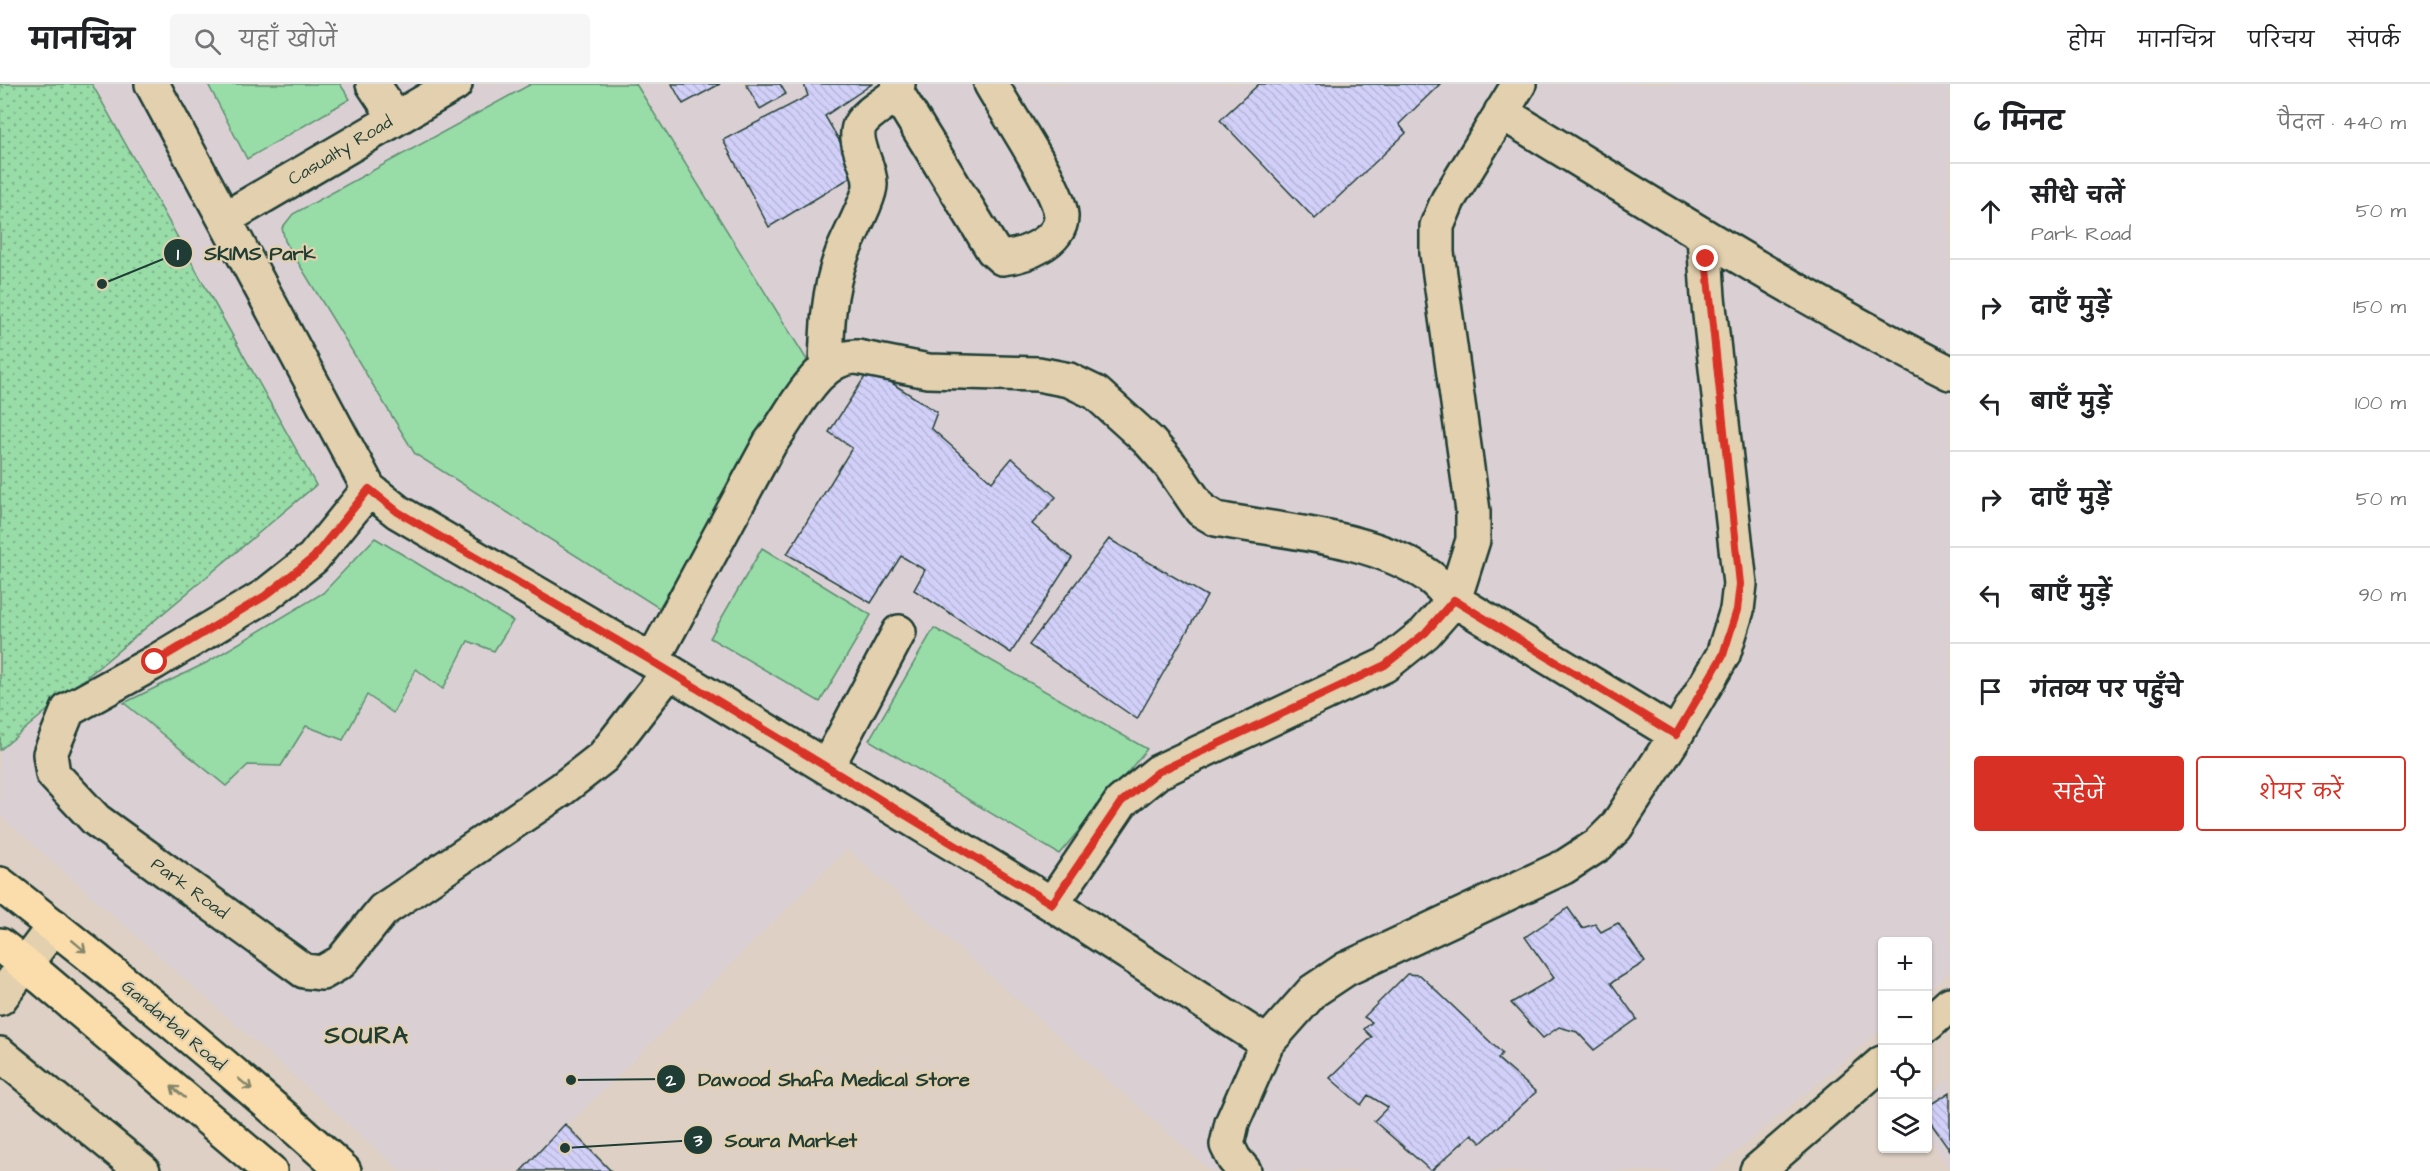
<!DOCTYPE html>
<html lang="hi">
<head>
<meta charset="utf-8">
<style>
  :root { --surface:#fff; --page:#f6f6f6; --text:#202124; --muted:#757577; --line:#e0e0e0; --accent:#d93025 }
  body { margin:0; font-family:"Architects Daughter","Playpen Sans Deva",sans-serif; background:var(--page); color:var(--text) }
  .controls { position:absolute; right:18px; bottom:18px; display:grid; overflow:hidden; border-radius:6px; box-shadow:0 2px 4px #0004 }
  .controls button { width:54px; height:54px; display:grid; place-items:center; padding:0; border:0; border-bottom:2px solid var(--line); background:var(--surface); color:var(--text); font:30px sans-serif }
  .stop { position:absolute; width:18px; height:18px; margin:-14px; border:4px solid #d93025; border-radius:50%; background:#fff }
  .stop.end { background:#d93025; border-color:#fff; box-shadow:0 2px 6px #0008 }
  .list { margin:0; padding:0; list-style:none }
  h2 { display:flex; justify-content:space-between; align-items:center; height:78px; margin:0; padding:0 24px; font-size:26px }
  h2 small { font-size:20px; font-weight:400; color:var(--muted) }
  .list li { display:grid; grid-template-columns:39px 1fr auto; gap:18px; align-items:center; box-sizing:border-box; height:96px; padding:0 24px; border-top:2px solid var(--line) }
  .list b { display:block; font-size:22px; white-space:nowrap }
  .list p { margin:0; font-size:20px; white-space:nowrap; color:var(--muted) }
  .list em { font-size:20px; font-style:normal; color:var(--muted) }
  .actions { display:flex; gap:12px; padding:18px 24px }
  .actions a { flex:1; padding:14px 0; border:2px solid var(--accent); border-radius:6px; text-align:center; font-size:21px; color:var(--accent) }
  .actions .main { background:var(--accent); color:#fff }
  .icon { flex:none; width:33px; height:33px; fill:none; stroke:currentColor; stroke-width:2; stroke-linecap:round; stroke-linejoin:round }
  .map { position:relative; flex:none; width:1950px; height:1087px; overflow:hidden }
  header { display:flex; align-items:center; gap:36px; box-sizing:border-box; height:84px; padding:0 30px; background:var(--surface); border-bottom:2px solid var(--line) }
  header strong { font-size:28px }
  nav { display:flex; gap:33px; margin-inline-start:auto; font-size:21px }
  .search { width:420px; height:54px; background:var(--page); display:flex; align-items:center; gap:15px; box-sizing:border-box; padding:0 21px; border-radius:6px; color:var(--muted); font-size:22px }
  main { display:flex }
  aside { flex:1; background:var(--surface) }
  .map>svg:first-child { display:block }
  .built { fill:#dad0d4 }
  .grass { fill:#98dca8; stroke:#5c8c6e; stroke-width:1.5 }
  .park { fill:url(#park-dots); stroke:#5c8c6e; stroke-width:1.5 }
  .building { fill:url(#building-back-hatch); stroke:#1f3d34; stroke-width:1.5 }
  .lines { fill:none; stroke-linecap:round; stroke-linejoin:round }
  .minor-casing { stroke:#1f3d34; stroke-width:38 }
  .major-casing { stroke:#1f3d34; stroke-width:38 }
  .minor { stroke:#e3d0ae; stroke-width:33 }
  .major { stroke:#fbddab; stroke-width:33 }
  .oneway { stroke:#82856a }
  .route { stroke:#d93025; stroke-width:8 }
  .labels { text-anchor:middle; stroke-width:4.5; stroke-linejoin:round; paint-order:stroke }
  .street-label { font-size:18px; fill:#1f3d34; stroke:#e3d0ae }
  .district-label { font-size:24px; font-weight:bold; letter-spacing:1.5px; fill:#1f3d34; stroke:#e3d0ae }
  .leader { fill:none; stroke:#1f3d34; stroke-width:2 }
  .callout-dot { fill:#1f3d34; stroke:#e3d0ae; stroke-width:2 }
  .mark-label { font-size:18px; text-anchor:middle; font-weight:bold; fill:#fff }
  .callout-label { font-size:20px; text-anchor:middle; font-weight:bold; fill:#1f3d34; stroke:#e3d0ae; stroke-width:4.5; stroke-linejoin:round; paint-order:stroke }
</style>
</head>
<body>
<header>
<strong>मानचित्र</strong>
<div class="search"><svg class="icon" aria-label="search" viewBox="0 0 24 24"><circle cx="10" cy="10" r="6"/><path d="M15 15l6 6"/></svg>यहाँ खोजें</div>
<nav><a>होम</a><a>मानचित्र</a><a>परिचय</a><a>संपर्क</a></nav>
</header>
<main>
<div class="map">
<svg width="1950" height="1087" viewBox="0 0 1950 1087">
  <defs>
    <pattern id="park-dots" width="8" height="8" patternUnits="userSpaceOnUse" patternTransform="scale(1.5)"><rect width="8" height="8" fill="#98dca8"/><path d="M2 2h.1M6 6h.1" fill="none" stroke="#7bb48a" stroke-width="1.8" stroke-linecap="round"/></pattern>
    <pattern id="building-back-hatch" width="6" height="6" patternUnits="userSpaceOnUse" patternTransform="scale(1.5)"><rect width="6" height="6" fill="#d2d0f9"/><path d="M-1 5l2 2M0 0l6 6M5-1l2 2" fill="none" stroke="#b4b4d6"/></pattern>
  </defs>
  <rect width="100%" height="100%" fill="#ded0c4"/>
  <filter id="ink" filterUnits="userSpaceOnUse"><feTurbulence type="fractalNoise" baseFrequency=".0167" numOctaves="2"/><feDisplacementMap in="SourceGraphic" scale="12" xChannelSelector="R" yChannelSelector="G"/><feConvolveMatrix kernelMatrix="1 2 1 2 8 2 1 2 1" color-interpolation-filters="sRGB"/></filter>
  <g filter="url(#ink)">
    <path class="built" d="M0 0H1950V888L1928 907V858H1882V945L1713 1087H1211L847 765 567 1042 611 1087H401L0 731Z
      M1950 995V1085L1928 1052V1012Z"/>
    <path class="grass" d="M208 0H340L350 15 247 75Z
      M531 0H636L807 276 659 524 415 370 285 157 282 144 293 130Z
      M375 454 513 537 494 567 468 557 443 605 416 585 393 629 367 611 343 656 306 642 281 682 248 681 226 702 124 619 206 579 323 509Z
      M762 464 871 531 820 618 710 554Z
      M934 544 1147 665 1059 770 869 656Z"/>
    <path class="park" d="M0 0H92L316 401 0 666Z"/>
    <path class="building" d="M672 0H720L683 20Z
      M746 0H780L786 10 760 25Z
      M804 0H872L825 32 858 89 769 143 723 56 808 12Z
      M1259 0H1440L1399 40 1406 49 1315 135 1220 36Z
      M870 285 937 328 931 344 992 398 1012 374 1056 413 1032 440 1072 474 1011 569 914 506 925 486 901 472 871 519 787 470 852 364 829 348Z
      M1109 455 1207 512 1137 635 1029 561Z
      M1568 824 1582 844 1595 840 1601 848 1618 839 1645 878 1611 899 1637 935 1594 966 1577 948 1559 943 1543 954 1511 919 1554 894 1525 853Z
      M1407 890 1420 891 1502 969 1498 975 1536 1008 1481 1059 1472 1050 1431 1087 1374 1037 1388 1023 1368 1011 1361 1021 1330 994 1372 953 1364 945 1372 938 1364 933Z
      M1950 1008V1066L1928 1035V1022Z
      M565 1040 611 1087H521Z"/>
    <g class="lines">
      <defs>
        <path id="minor" d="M152 0 369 405 398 428 652 577 1052 820 1267 959
          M373 0 395 33
          M897 9 993 166 1002 174C1023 172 1063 158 1061 131 1059 105 1006 27 991 0
          M1501 28C1649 118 1795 211 1950 289
          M226 134 455 0
          M826 284C827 245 828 207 842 170 848 154 870 114 870 101 871 83 850 56 861 39 869 27 886 20 897 9L898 0
          M369 405 313 474 265 512 155 578 68 626 50 670 53 690 96 736 304 887 322 889 341 878 383 826 562 705 603 673 669 588
          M652 577 770 359C792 332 817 271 857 273L928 287 1038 290 1069 296 1096 309 1149 357 1170 381 1201 426 1216 435C1285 448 1372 452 1430 493 1439 500 1446 509 1454 516L1676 651
          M827 683 899 548
          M1052 820 1121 718 1158 688 1385 581 1425 549 1454 516 1473 456V427L1437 169V142L1448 116 1519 0
          M0 914 54 842
          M1928 940 1950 920
          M0 970 143 1087
          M1244 1087 1234 1075 1227 1061 1232 1039 1267 959 1313 907 1346 885 1564 783 1598 761 1616 743 1676 651 1723 571 1737 526 1740 500 1708 213 1704 152
          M1757 1087 1882 979"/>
        <path id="major" d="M0 800C118 892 234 987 344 1087
          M0 861 42 894 270 1087"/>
      </defs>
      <use href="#minor" class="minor-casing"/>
      <use href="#major" class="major-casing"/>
      <use href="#minor" class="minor"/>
      <use href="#major" class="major"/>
    </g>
    <defs><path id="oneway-shaft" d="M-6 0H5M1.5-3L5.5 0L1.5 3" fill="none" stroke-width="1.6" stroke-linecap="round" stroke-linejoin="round" transform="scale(1.5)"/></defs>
    <g class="oneway">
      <use href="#oneway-shaft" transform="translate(79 862) rotate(40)"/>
      <use href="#oneway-shaft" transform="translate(245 1000) rotate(40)"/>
      <use href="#oneway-shaft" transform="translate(178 1008) rotate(-140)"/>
    </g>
  </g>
  <g class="lines" filter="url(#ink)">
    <path class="route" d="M155 578 265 512 313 474 369 405 398 428 652 577 1052 820 1121 718 1158 688 1385 581 1425 549 1454 516 1676 651 1723 571 1737 526 1740 500 1706 175"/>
  </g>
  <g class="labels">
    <g class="street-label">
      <text transform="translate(340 66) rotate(-31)" y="6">Casualty Road</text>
      <text transform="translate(190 804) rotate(36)" y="6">Park Road</text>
      <text transform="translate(174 941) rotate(40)" y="6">Gandarbal Road</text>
    </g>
    <g class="district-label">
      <text x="367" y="959">SOURA</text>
    </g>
  </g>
  <path class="leader" d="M102 200L178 169M571 996L671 995M565 1064L698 1056"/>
  <g class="callout-dot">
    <circle cx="102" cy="200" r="6"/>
    <circle cx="571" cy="996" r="6"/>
    <circle cx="565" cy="1064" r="6"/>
    <circle cx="178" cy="169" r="15"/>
    <circle cx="671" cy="995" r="15"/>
    <circle cx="698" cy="1056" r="15"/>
  </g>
  <g class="mark-label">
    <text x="178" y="176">1</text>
    <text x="671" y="1002">2</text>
    <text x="698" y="1062">3</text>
  </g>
  <g class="callout-label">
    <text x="260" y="176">SKIMS Park</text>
    <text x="834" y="1002">Dawood Shafa Medical Store</text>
    <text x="791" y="1063">Soura Market</text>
  </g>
</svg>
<div class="controls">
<button>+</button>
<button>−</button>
<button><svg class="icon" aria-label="locate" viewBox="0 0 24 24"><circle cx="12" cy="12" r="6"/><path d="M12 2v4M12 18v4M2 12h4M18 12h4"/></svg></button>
<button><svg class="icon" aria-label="layers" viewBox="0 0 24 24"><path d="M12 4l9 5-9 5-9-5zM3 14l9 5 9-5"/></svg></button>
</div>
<div class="stop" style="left:155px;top:578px"></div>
<div class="stop end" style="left:1706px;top:175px"></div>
</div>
<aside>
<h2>6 मिनट<small>पैदल · 440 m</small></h2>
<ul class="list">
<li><svg class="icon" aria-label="ahead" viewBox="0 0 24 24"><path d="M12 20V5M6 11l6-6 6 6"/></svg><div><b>सीधे चलें</b><p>Park Road</p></div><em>50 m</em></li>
<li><svg class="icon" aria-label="right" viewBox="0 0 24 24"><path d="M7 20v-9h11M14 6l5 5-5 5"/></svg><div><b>दाएँ मुड़ें</b></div><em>150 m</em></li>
<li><svg class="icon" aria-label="left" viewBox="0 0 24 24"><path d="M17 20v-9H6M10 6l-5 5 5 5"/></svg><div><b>बाएँ मुड़ें</b></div><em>100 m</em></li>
<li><svg class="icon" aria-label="right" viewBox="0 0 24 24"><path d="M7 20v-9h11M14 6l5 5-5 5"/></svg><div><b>दाएँ मुड़ें</b></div><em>50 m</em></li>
<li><svg class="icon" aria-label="left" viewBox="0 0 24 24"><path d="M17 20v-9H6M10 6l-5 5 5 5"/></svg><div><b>बाएँ मुड़ें</b></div><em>90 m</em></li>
<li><svg class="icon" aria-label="arrive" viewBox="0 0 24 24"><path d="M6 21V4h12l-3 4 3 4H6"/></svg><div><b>गंतव्य पर पहुँचे</b></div></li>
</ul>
<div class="actions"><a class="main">सहेजें</a><a>शेयर करें</a></div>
</aside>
</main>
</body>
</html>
